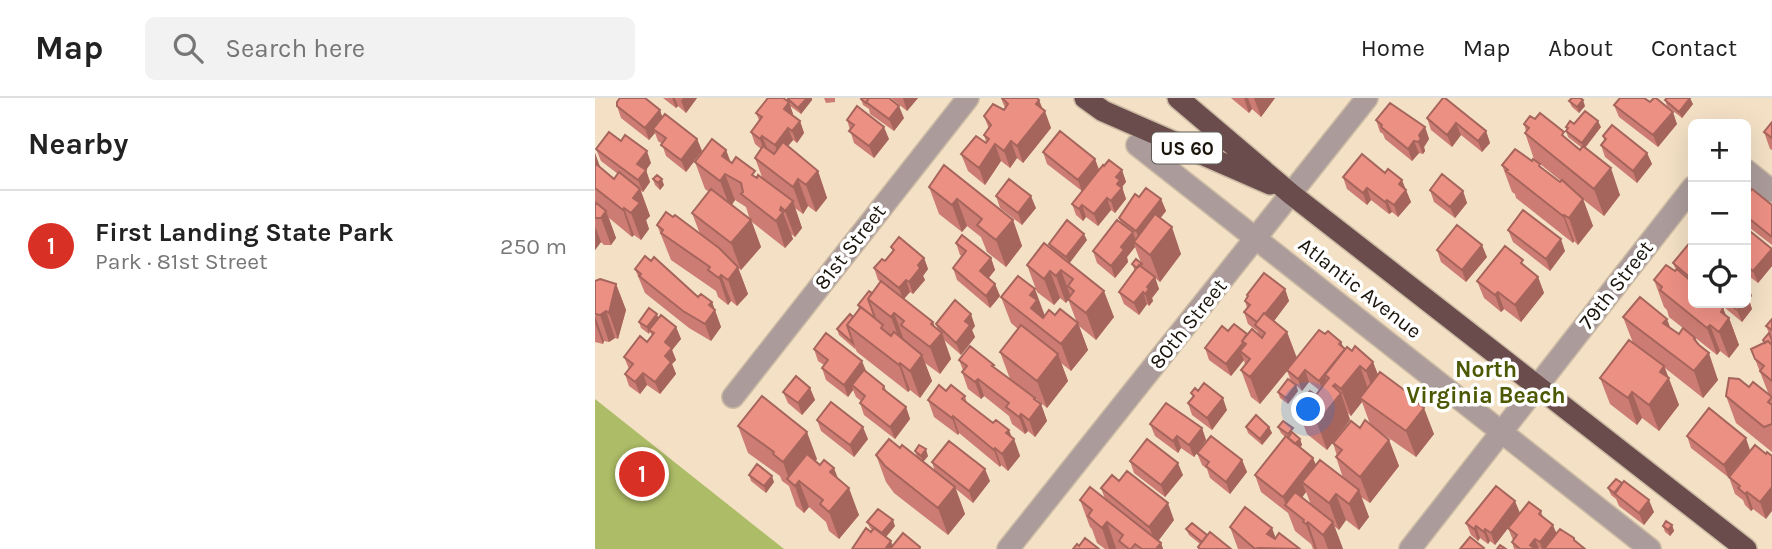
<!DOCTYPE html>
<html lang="en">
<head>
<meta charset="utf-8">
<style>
  :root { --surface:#fff; --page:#f2f2f2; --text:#222; --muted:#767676; --line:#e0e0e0; --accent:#d93025 }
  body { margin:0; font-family:Karla,sans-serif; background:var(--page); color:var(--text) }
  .controls { position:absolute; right:21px; top:21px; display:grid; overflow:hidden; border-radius:10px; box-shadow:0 7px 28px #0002 }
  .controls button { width:63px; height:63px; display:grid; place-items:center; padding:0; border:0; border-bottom:2px solid var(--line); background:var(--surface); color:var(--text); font:35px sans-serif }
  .you { position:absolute; left:714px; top:312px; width:24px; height:24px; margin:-18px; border:5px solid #fff; border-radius:50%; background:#1a73e8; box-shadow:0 0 0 10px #1a73e833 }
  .badge { display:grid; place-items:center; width:46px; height:46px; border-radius:50%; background:var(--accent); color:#fff; font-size:23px; font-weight:700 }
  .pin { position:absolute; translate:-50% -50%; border:4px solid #fff; box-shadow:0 2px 7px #0006 }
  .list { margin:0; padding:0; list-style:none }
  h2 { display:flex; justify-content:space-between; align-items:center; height:91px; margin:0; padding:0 28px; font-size:30px }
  h2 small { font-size:23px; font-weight:400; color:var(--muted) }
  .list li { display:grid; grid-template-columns:46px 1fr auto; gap:21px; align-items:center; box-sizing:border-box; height:112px; padding:0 28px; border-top:2px solid var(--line) }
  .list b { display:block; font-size:26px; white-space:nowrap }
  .list p { margin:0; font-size:23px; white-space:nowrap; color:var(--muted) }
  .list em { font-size:23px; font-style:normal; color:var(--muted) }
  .icon { flex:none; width:38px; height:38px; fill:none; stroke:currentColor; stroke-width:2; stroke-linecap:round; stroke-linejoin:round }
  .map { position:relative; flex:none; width:1177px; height:451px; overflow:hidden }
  header { display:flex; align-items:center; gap:42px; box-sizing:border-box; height:98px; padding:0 35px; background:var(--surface); border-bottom:2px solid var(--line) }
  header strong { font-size:33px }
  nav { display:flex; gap:38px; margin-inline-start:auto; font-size:24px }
  .search { width:490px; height:63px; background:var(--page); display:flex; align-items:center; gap:18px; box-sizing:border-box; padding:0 24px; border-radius:10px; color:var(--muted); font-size:26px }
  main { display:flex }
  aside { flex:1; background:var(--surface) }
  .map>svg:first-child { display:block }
  .green { fill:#adbc66 }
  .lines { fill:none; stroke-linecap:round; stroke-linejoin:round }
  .minor-casing { stroke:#ccbba4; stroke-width:24 }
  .highway-casing { stroke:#ccbba4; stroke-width:24 }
  .minor { stroke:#ab9c9b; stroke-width:21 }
  .highway { stroke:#6a4c4c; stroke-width:21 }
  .wall { fill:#cc7c72; fill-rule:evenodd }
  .shaded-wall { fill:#a6655c }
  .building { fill:#ed9084; stroke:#a6655c; stroke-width:2 }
  .labels { text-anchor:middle; stroke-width:7; stroke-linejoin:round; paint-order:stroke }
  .shield { fill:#fff; stroke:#5f5a54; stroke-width:2 }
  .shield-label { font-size:19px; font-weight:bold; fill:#1b140b }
  .street-label { font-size:21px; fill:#1b140b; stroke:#fff }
  .neighbourhood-label { font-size:23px; font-weight:bold; fill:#4d5803; stroke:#fff }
</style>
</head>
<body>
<header>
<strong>Map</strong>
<div class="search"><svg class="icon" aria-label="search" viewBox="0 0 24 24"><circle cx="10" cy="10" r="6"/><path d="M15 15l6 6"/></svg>Search here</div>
<nav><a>Home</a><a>Map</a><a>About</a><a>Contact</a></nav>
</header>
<main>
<aside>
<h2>Nearby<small></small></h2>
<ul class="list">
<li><span class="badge">1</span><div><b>First Landing State Park</b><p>Park · 81st Street</p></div><em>250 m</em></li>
</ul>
</aside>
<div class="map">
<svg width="1177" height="451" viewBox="0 0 1177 451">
  <rect width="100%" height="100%" fill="#f3e0c5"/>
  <path class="green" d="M0 301 189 451H0Z"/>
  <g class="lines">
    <defs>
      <path id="minor" d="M542 47 1055 451
        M1151 72 1177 93
        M138 299 373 0
        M413 451 772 0
        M815 451 1098 89"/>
      <path id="highway" d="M490 0 508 13 675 86
        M583 0 696 96 1151 451"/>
    </defs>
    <use href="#minor" class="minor-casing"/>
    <use href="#highway" class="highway-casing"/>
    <use href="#minor" class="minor"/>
    <use href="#highway" class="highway"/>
  </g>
  <path class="wall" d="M68 0H102L91 15 83 8 81 10Z
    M194 0H217V2L206 16 195 8 198 16 197 17 205 23 209 35 202 45 198 42 193 48 223 73 232 100 221 114 213 108 208 116 200 110 207 130 200 139 196 136 198 141 190 150 157 124 166 149 146 172 143 170 153 196 142 208 136 203 133 207 123 199 121 193 76 162 62 127 78 119 105 136 97 115 114 94 110 91 100 64 131 52 136 65 162 79H167L160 60 166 51 160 46 156 34 164 22 161 15 194 4 193 1ZM140 102 151 109 155 122 137 107Z
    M229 0H240V4L231 5Z
    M296 0H323L312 13Z
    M406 0H442L444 2 456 30 428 65 422 60 415 70 406 63 390 87 373 73 366 56 391 44 389 37 394 31 389 18 409 12 410 10Z
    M636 0H680L666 19 657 11 654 15Z
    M848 0 891 33 895 45 887 54 866 37 857 49 836 32 832 20Z
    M266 1 309 20 299 33 275 16 274 11 268 7Z
    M1070 2 1098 6 1087 20 1072 8Z
    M974 3 990 8 984 15 977 9Z
    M1055 4 1082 26 1063 49 1024 19 1019 7Z
    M22 8 65 12 67 20 102 41 107 53 91 74 71 58 67 46 63 43 60 35 54 42 26 20Z
    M252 22 294 41 279 60 259 45Z
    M781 22 830 29 834 41 829 49 830 53 828 56 824 55 817 63 790 41 788 36 785 34Z
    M1177 24V52L1175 51 1169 34Z
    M929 26 972 41 985 52 987 50 973 39 971 33 972 32 971 29 979 26 1006 29 990 50 1025 97 1009 118 985 99 988 101 998 128 983 147 979 143 978 145 921 100 920 96 917 94 907 67 946 70 965 84 966 83 939 61 930 35 931 33Z
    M1008 38 1052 55 1057 66 1042 85 1010 59 1006 47 1009 42Z
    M1 51 56 65 51 72 55 84 48 94 46 93 55 118 51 122 54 131 46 142 39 137 37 139 14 120 21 140 16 147H9L6 144 0 152V55L5 70 19 81 23 76 6 63Z
    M448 54 500 61 504 71 509 68 527 72 531 84 527 89 531 101 520 115 516 112 503 128 491 119 488 123 481 117 477 106 487 93 452 66Z
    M748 79 810 91 816 104 803 119 797 114 794 116 776 102 772 107 752 91Z
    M58 81 69 87 65 92 60 87Z
    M334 89 418 122 427 148 411 169 392 154 386 139 372 128 367 134 344 116Z
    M835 92 868 93 872 105 860 120 839 104Z
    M401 98 441 110 427 127 405 110Z
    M544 99 566 101 571 113 565 120 586 156 565 184 560 180 564 191 557 200 558 203 554 208 552 206 544 217 529 206 524 194 540 173 537 166 546 165 540 149 532 159 533 164 520 180 502 165 498 153 526 125 524 120Z
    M1151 99 1177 107V147L1151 127Z
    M1151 130 1177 152V168L1163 185 1151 176Z
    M913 132 970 153 955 173 918 144Z
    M492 142 474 165 519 219 501 242 484 228 493 252 476 273 466 265 473 283 452 310 441 301V303L446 306 452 323 440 339 433 333 430 336 417 326 414 318 389 298 386 301 373 291 367 274 368 272 364 262 400 271 415 281 405 254 423 231 416 225 406 199 450 218 460 217 482 225 473 201 471 205 465 200 459 207 442 194 432 167 456 151 454 146Z
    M1098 143V205L1128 210 1131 218 1134 220 1144 247 1134 260 1125 253 1122 257 1074 219 1072 212 1069 209 1059 182 1080 173 1081 172 1078 165Z
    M361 145 396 160 400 172 394 180 400 186 405 198 395 210 362 182 358 170 367 158 365 157Z
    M296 149 329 160 333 171 328 178 330 182 318 196 315 194 309 201 338 224 340 229 343 232 341 226 380 228 377 232 380 239 366 257 349 242 356 261 345 276 330 265 337 283 325 300 315 292 313 294 262 254 260 250V251L244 237 242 231 258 219 264 212 263 207 277 195 286 184 283 182 279 170 290 163 298 154Z
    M842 152 892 159 871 184 846 164Z
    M931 169 943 179 949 195 926 224 909 211 906 214 889 200 882 183Z
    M40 171 103 199 117 204 126 229 116 243 94 230 50 195Z
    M0 183 21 186 31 212 23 241 20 240 14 244 9 243 8 246 0 244Z
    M690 191 694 203 679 223 692 234 702 260 730 236 746 244 748 249 750 251 778 264 783 277 817 300 839 336 821 359 778 329 794 342 804 368 775 405 766 399 774 419 764 432 751 422 744 432 739 428 748 451H718L716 446 700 433 693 415 666 394 660 377 690 339 686 335 683 329 700 336 705 341 707 347 705 350 718 360 721 367 748 380 741 359 742 358 738 345 765 330 775 326 767 304 756 318 753 315 755 322 732 352 712 336 702 309 721 297 724 292 714 284 707 293 701 287 703 293 693 306 685 300 683 294 696 283 692 273 665 306 656 299 646 272 650 267 649 262 636 278 614 262 610 250 633 233 664 237 662 233 653 226 649 214 652 210 650 203 653 199 652 197ZM711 394 716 407 707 400Z
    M1157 198 1154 202 1157 211 1147 224 1124 205H1151Z
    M1028 219 1076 230 1084 236 1100 240 1123 282 1108 300 1070 270 1084 307 1064 333 1047 320 1042 327 1015 306 1005 280 1038 245Z
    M63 221 81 229 86 241 77 252 81 262 77 266 81 276 65 296 52 287 45 296 34 288 30 276 34 271 29 259 52 244 57 238 55 234 54 236 46 230 44 224Z
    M1177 221V354L1141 325 1131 298 1154 289 1174 297 1156 251 1169 245 1168 242 1174 235 1171 228Z
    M219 251 271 274 289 288 292 294 311 309 315 321 300 341 269 317 265 305 266 303 261 299 258 292 253 299 231 282 227 270 229 267 223 263Z
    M215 290 220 302 207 317 193 305 188 294Z
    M596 295 632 312 617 332 597 317 593 305 598 299Z
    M370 298 372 305 419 341 425 358 413 373 406 367 405 369 364 335 363 337 339 319 333 302Z
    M222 322 273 341 259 359 226 333Z
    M555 326 607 330 611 342 599 359 586 350 583 355 560 338Z
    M143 328 222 361 220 363 243 382 264 417 244 441 234 433 231 424 214 409 209 415 201 408 194 388 187 383 185 378 153 355Z
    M651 329H674L677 335 667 347 653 335Z
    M1092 338 1155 352 1133 379 1096 350Z
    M305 350 322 359 320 353 333 358 328 364 340 374 337 364 395 383 378 405 361 391 370 416 353 437 299 395 291 384 281 357Z
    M602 355 647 362 652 374 635 396 615 380 612 371 607 367Z
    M1171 356V421L1158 411 1156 413 1150 407 1148 402 1140 396 1134 379Z
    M535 363 588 377 570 399 539 375Z
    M154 377 179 384 171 395 156 383Z
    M506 390 579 422 563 443 566 445 568 451H510L502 445 497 431 495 429 485 402 510 401Z
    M1013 390 1059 414 1049 427 1024 408 1021 401 1016 397Z
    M946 413 948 419 962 435 979 440 981 444 990 451H919L917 444 918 442 913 430 900 447 895 443 893 446 885 440 883 443 876 437 871 425 925 415Z
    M272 424 300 428 291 439 298 448 325 449 326 451H257L277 432 275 430Z
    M1077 427 1079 433 1075 438 1070 434 1068 428Z
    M635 429 681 440 705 451H643Z
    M591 431 612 437 636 451H603V449L605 446 594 437Z"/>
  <path class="shaded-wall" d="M77 0H80L83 8 81 10Z
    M88 0H102L91 15 86 3Z
    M212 0H217V2L206 16 203 10Z
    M308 0H323L312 13Z
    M649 0H653L657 11 654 15Z
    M659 0H680L666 19Z
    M1095 0 1098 6 1087 20 1084 14Z
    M444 2 448 14 450 13 456 30 428 65 422 48 441 6Z
    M988 2 990 8 984 15 982 9Z
    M194 4 198 16 193 23 189 11Z
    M304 8 309 20 299 33 294 21Z
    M65 12 69 24 58 31 60 35 54 42 50 30Z
    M1078 14 1082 26 1063 49 1058 37Z
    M205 23 209 35 202 45 197 33Z
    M1003 23 1006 29 989 51 987 45Z
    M861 25 866 37 857 49 852 37Z
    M289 29 294 41 279 60 274 48Z
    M830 29 834 41 829 49 830 53 828 56 823 44 824 37Z
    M193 30 198 42 184 59 180 47Z
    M891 33 895 45 887 54 883 43Z
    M167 38 172 50 169 53 165 41Z
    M102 41 107 53 91 74 86 62Z
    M416 43 422 60 415 70 409 53Z
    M819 43 824 55 817 63 813 51Z
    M400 46 406 63 390 87 384 70Z
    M131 52 141 79 127 58Z
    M52 53 56 65 51 72 55 84 48 94 43 82 42 66Z
    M0 55 10 82 0 75Z
    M1052 55 1057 66 1042 85 1038 73Z
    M500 61 504 73 487 94 483 82Z
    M1016 70 1025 97 1009 118 999 91Z
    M527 72 531 84 527 89 531 101 520 115 516 103 522 86 521 79Z
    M223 73 232 100 221 114 211 87Z
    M130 76 140 102 135 109 125 83Z
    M67 81 69 87 65 92 63 85Z
    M203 81 213 108 208 116 198 89Z
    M807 82 816 104 803 119 799 107 804 86Z
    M772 90 776 102 772 107 768 95Z
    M45 91 55 118 51 122 54 131 46 142 36 115 38 100Z
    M868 93 872 105 860 120 855 109Z
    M436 98 441 110 427 127 423 115Z
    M512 100 516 112 503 128 499 116Z
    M362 101 372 128 367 134 357 107Z
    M566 101 571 113 546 145 541 133Z
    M988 101 998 128 983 147 974 120Z
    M792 102 797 114 794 116 790 104Z
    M198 103 207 130 200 139 190 113Z
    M487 107 491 119 488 123 484 111Z
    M186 109 198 141 190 150 181 123Z
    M29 110 39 137 37 139 28 112Z
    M11 113 21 140 16 147 6 120Z
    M969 117 979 143 978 145 968 118Z
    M156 122 166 149 146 172 136 145Z
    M418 122 427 148 411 169 401 142Z
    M0 128 6 144 0 152Z
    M577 129 586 156 565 184 555 157Z
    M538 134 542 146 539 144 540 149 532 159 533 164 520 180 516 168 526 149Z
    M489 136 492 142 474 166 471 159Z
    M966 141 970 153 955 173 951 161Z
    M887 147 892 159 871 184 867 172Z
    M1177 151V168L1163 185 1158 173Z
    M329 160 333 171 328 178 330 182 318 196 314 184 323 167Z
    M396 160 400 172 389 185 385 173Z
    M143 169 153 196 142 208 133 182Z
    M466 172 476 199 471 205 461 178Z
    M455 173 465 200 459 207 449 181Z
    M126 177 136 203 133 207 124 180Z
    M560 179 564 191 557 200 558 203 554 208 550 196 552 189Z
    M943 179 949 195 926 224 920 207Z
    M311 182 315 194 308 202 304 190Z
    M21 186 31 212 23 241 14 215Z
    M400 186 405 198 395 210 391 198Z
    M1153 186 1157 198 1154 202 1157 211 1147 224 1142 212 1149 205H1151V188Z
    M440 191 450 218 448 220 436 210 435 197Z
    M690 191 694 203 670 235 663 226Z
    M509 193 519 219 501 242 491 215Z
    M548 194 552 206 544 217 539 205Z
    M903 194 909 211 906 214 900 197Z
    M117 204 126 229 116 243 110 226 114 207Z
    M1128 210 1133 222 1134 220 1144 247 1134 260 1124 234 1126 214Z
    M11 213 20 240 14 244 5 217Z
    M299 215 309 242 306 246 296 219Z
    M62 216 64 222 54 232V236L52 229Z
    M376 216 380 228 377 232 380 239 366 257 361 245 370 223Z
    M0 218 9 243 8 246 0 225Z
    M1072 221 1082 247 1068 225Z
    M338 224 343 239 347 235 356 261 345 276 335 249 336 226Z
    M483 225 493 252 476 273 466 246Z
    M1115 227 1125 253 1122 257 1112 230Z
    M81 229 86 241 77 252 81 262 77 266 81 276 65 296 60 284 70 258V244Z
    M692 234 702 261 665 306 655 279Z
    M1100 240 1108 262 1114 255 1123 282 1108 300 1099 273V241Z
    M746 244 750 253 734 280 730 277 734 289 729 295 724 283Z
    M648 245 652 257 645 253 649 262 636 278 631 266Z
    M463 256 473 283 452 310 442 283Z
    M327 257 337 283 325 300 315 273Z
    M267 263 272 275 257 287 258 292 253 299 249 287Z
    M778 264 788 290 781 300 771 273Z
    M305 265 315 292 313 294 304 267Z
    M765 268 774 294 765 300 767 304 756 318 746 291Z
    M1069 268 1084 307 1064 333 1054 307 1065 274Z
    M710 272 714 284 707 293 703 281Z
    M48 275 52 287 45 296 40 284Z
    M383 281 389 298 386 301 380 284Z
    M740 286 744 297 746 295 755 322 732 352 722 325Z
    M701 287 703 293 693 306 691 300Z
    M215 290 220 302 207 317 203 305Z
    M1037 294 1047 320 1042 327 1033 300Z
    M816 297 823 317 829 310 839 336 821 359 811 333Z
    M440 300 444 309 446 306 452 323 440 339 434 322 439 301Z
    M628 300 632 312 617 332 612 320Z
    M311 309 315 321 300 341 295 329Z
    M426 316 433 333 430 336 424 319Z
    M358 318 364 335 363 337 357 320Z
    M268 329 273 341 259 359 255 347Z
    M674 329 677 335 667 347 665 341Z
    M607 330 611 342 599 359 594 347Z
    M414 332 418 342 419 341 425 358 413 373 407 356 411 335Z
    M212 334 222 361 204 383 214 409 209 415 200 388 195 384 188 364Z
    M582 338 586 350 583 355 578 343Z
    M1151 340 1155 352 1133 379 1129 367Z
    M705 341 707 347 702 353 700 346Z
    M794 342 804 368 775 405 765 379Z
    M400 350 406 367 405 369 399 352Z
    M331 351 333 358 328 364 326 358Z
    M718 360 725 377 707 384 711 394 697 412 691 407 688 399Z
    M647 362 652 374 635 396 631 384Z
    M583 365 588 377 570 399 566 387Z
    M239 370 249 396 235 374Z
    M390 371 395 383 378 405 374 393Z
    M177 378 179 384 171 395 169 388Z
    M360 389 370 416 353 437 343 410Z
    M1177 389V413L1171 421 1165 404Z
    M254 390 264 417 244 441 234 414Z
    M764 392 774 419 764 432 754 406Z
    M1152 394 1158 411 1156 413 1150 396Z
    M741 396 751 422 744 432 734 405Z
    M1054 402 1059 414 1049 427 1044 415Z
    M920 403 925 415 900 447 896 435Z
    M573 405 579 422 561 446 554 429Z
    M298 422 300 428 289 441 287 435Z
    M512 424 521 450V451H514L507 430Z
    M713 424 722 451H720L711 426Z
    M738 424 748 451H733L728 437Z
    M958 427 963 439 953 451H947L945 444Z
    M1077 427 1079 433 1075 438 1073 432Z
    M881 428 885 440 883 443 879 431Z
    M677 430 685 451 672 436Z
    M890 431 895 443 893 446 889 434Z
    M940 441 944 451H937L935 447Z
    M296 443 299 451H290Z
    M566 445 568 451H561Z"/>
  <path class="building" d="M25 0H50L65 12 50 30 22 8V4Z
    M173 0H188L194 4 189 11 205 23 197 33 193 30 180 47 167 38 165 41 156 34 167 19 161 15Z
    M194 0H212L203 10 193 1Z
    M267 0H274L271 5 266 1Z
    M274 0H294L304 8 294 21 271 4Z
    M407 0H442L444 2 441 6 450 13 422 48 416 43 409 53 400 46 384 70 366 56 381 38 391 45 394 41 389 37 396 27 389 18 398 6 409 12 413 6Z
    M848 0H850L891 33 883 43 861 25 852 37 832 20Z
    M977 0H985L988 2 982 9 974 3Z
    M1025 0H1049L1055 4 1059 0H1061L1078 14 1058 37 1019 7Z
    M1072 0H1095L1084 14 1070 2Z
    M795 5 830 29 824 37 826 41 823 44 819 43 813 51 786 29 787 27 781 22Z
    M262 8 289 29 274 48 254 33 259 27 252 22Z
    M990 13 1003 23 987 45 971 33 973 30 971 29 975 23 979 26Z
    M945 15 969 34 967 37 985 52 988 48 1016 70 999 91 930 35 934 30 929 26 935 18 940 21Z
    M70 16 102 41 86 62 66 47 71 40 58 31Z
    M1177 24V40L1169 34Z
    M1017 27 1052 55 1038 73 1006 47 1011 41 1008 38Z
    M465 33 500 61 483 82 448 54Z
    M14 34 26 43 30 37 52 53 42 66 51 72 43 82 1 51Z
    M117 41 131 52 127 58 137 65 141 59 160 73 157 77 162 80 163 77 198 103 190 113 186 109 185 112 188 114 181 123 146 96 148 94 146 85 130 76 125 83 100 64Z
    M188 44 223 73 211 87 203 81 198 89 160 60 168 48 179 56Z
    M920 51 937 63 938 61 945 66 944 68 965 84 967 82 988 101 974 120 969 117 968 118 911 73 913 72 907 67Z
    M767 56 790 75 793 71 807 82 804 86 811 92 799 107 792 102 790 104 772 90 768 95 748 79Z
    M514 62 527 72 521 79 525 82 522 86 527 90 516 103 512 100 499 116 487 107 484 111 477 106 508 67 509 68Z
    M0 65 19 81 24 74 45 91 38 100 45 105 36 115 29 110 28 112 0 90Z
    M349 67 418 122 401 142 382 127 387 121 362 101 357 107 334 89Z
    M847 76 868 93 855 109 835 92Z
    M62 77 67 81 63 85 58 81Z
    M414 81 436 98 423 115 401 98Z
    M551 90 566 101 541 133 524 120 540 96 544 99Z
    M116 91 156 122 136 145 97 115Z
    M1157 91 1177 107V139L1151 118V99Z
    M0 104 11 113 6 120H0Z
    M928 112 966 141 951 161 913 132Z
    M71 114 78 119 80 117 124 150 143 169 133 182 126 177 124 180 113 172 115 169 66 135 68 132 62 127Z
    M560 116 577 129 555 157 539 144Z
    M472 122 489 136 471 159 454 146Z
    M522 122 538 134 526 149 529 152 516 168 498 153Z
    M862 127 887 147 867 172 842 152Z
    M1151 130 1177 151 1158 173 1151 167Z
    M367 137 396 160 385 173 400 186 391 198 358 170 371 153 361 145Z
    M304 139 329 160 323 167 325 170 314 184 311 182 304 190 279 170 287 161 290 163 299 152 296 149Z
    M1097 142 1098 143V182L1078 165Z
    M449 145 509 193 491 215 473 201 479 193 473 188 478 181 466 172 461 178 455 173 449 181 432 167Z
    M910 148 928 162 926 165 943 179 920 207 903 194 900 197 882 183Z
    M50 158 56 163 59 159 103 199 106 196 117 204 114 207 120 212 110 226 88 213 44 178 46 176 40 171Z
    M541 161 547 166 542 170 537 166Z
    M544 167 560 179 552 189 554 191 550 196 548 194 539 205 524 194Z
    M1071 167 1080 173 1082 171 1098 185V205H1122L1128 210 1126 214 1134 220 1124 234 1115 227 1112 230 1065 192 1067 189 1059 182Z
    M669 175 690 191 670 216 669 215 662 224 649 214 655 207 650 203 653 198 652 197Z
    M423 178 440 191 435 197 442 202 436 210 448 220 454 212 460 217 465 211 483 225 466 246 406 199Z
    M5 181 21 186 14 215 11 213 5 217 0 216V183Z
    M286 183 338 224 336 226 347 235 335 249 306 227 309 223 299 215 296 219 273 201Z
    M274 193 277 195 273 201 280 220 263 207Z
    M1045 199 1072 221 1068 225 1084 236 1088 230 1100 240 1099 241 1104 247 1114 255 1099 273 1028 219Z
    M360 202 376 216 370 223 375 227 361 245 341 226Z
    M1133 205H1149L1142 212Z
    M266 209 288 227 286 230 296 238 299 234 327 257 315 273 305 265 304 267 252 227Z
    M54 210 62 216 52 229 44 224Z
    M669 215 692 234 655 279 646 272 655 261 645 253 651 246 647 243 657 231 667 240 670 235 660 227Z
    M255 216 258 219 252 227 258 245 242 231Z
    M66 217 81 229 70 244 77 250 70 258 76 264 60 284 48 275 40 284 30 276 38 266 29 259 45 238 52 244 59 235 54 232Z
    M1177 221V232L1171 228Z
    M639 226 652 236 647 243 648 245 631 266 610 250 627 228 633 233Z
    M426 227 463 256 442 283 405 254Z
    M724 232 730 236 733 233 746 244 744 246 750 251 724 283 710 272 703 281 692 272Z
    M231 235 267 263 249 287 227 270 233 262 219 251Z
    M1174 235 1177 243V247L1173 243 1170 245 1168 242Z
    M1034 242 1069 268 1065 274 1074 280 1054 307 1037 294 1033 300 1005 280Z
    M1173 243 1177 247V283L1165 273 1169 268 1160 261 1156 251Z
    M375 248 399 267 397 268 440 300 439 301 446 306 434 322 426 316 424 319 411 309 414 305 383 281 380 284 367 274 372 268 364 262Z
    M760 248 778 264 771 273 765 268 746 291 740 286 738 288 746 295 722 325 702 309 715 293 721 297 734 280 730 277 752 249 757 253Z
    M269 272 289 288 288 291 311 309 295 329 265 305 270 298 257 287Z
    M785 274 816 297 815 299 829 310 811 333 765 300Z
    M201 278 215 290 203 305 188 294Z
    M1134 280 1144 281 1154 289 1158 284 1177 299 1173 304 1177 307V326L1169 329 1131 298Z
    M693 281 701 287 691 300 683 294Z
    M609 285 628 300 612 320 593 305 599 298 596 295 600 290 603 293Z
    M344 287 351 293 356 287 370 298 367 301 398 325 401 322 414 332 411 335 419 341 407 356 400 350 399 352 358 318 357 320 333 302Z
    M167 298 212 334 188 364 178 356 179 354 143 328Z
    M236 304 268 329 255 347 222 322Z
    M571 305 607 330 594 347 582 338 578 343 555 326Z
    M1114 310 1151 340 1129 367 1092 338Z
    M661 317 674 329 665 341 651 329Z
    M770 322 794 342 765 379 741 359 747 352 738 345 756 323 765 330Z
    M688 323 698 330 693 336 683 329Z
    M697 334 705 341 700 346 693 340Z
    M616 338 647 362 631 384 611 368 614 364 602 355Z
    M691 338 718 360 688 399 660 377Z
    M294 341 305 350 307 347 360 389 343 410 290 368 281 357Z
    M552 341 583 365 566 387 535 363Z
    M354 343 390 371 374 393 337 364Z
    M324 347 331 351 326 358 320 353Z
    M1160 347 1171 356 1172 354 1177 358V389L1165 404 1152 394 1150 396 1143 390 1145 388 1134 379Z
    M212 356 225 367 229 362 239 370 235 374 254 390 234 414 225 406 228 402 204 383 200 388 192 381Z
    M725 362 764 392 754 406 741 396 734 405 707 384Z
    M162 366 177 378 169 388 154 377Z
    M532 373 573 405 554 429 506 390 517 377 524 383Z
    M1021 381 1027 385 1019 395 1013 390Z
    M1029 383 1054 402 1044 415 1020 396Z
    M901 388 920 403 896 435 890 431 889 434 881 428 879 431 871 425Z
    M495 389 566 445 561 451H547L540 446 536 451H534L524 443 528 437 512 424 507 430 493 418 497 412 485 402Z
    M700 394 738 424 728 437 713 424 711 426 708 424 709 422 690 407Z
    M934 404 946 413 944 416 958 427 945 444 940 441 935 447 940 451H925L917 444 922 437 913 430Z
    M650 409 677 430 672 436 680 441 684 435 705 451 663 450 660 451 635 429Z
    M283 411 298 422 287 435 272 424Z
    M1071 423 1077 427 1073 432 1068 428Z
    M597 425 612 437 607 444 591 431Z
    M271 430 276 434 279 430 296 443 290 451H257Z
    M965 431 979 440V442L990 451H949Z
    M615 434 636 451H605L603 449Z
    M308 435 325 449 324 451H295Z
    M875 439 889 450 888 451H865Z
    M490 440 504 451H478L482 446 484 448Z
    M905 447 911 451H902Z"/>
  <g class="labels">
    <rect class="shield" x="557" y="34.5" width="70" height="31" rx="5"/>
    <g class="shield-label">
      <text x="592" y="57">US 60</text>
    </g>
    <g class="street-label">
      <text transform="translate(255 149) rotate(-52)" y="7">81st Street</text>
      <text transform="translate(1021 187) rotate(-52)" y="7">79th Street</text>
      <text transform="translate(765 190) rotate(38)" y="7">Atlantic Avenue</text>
      <text transform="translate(593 226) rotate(-51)" y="7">80th Street</text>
    </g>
    <g class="neighbourhood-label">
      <text x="891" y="279">North<tspan x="891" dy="26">Virginia Beach</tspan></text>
    </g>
  </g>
</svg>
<div class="controls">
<button>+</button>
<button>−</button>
<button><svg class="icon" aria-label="locate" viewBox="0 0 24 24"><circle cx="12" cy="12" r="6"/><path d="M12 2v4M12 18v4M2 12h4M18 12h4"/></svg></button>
</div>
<div class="you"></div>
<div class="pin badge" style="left:47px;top:376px">1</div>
</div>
</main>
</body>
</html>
